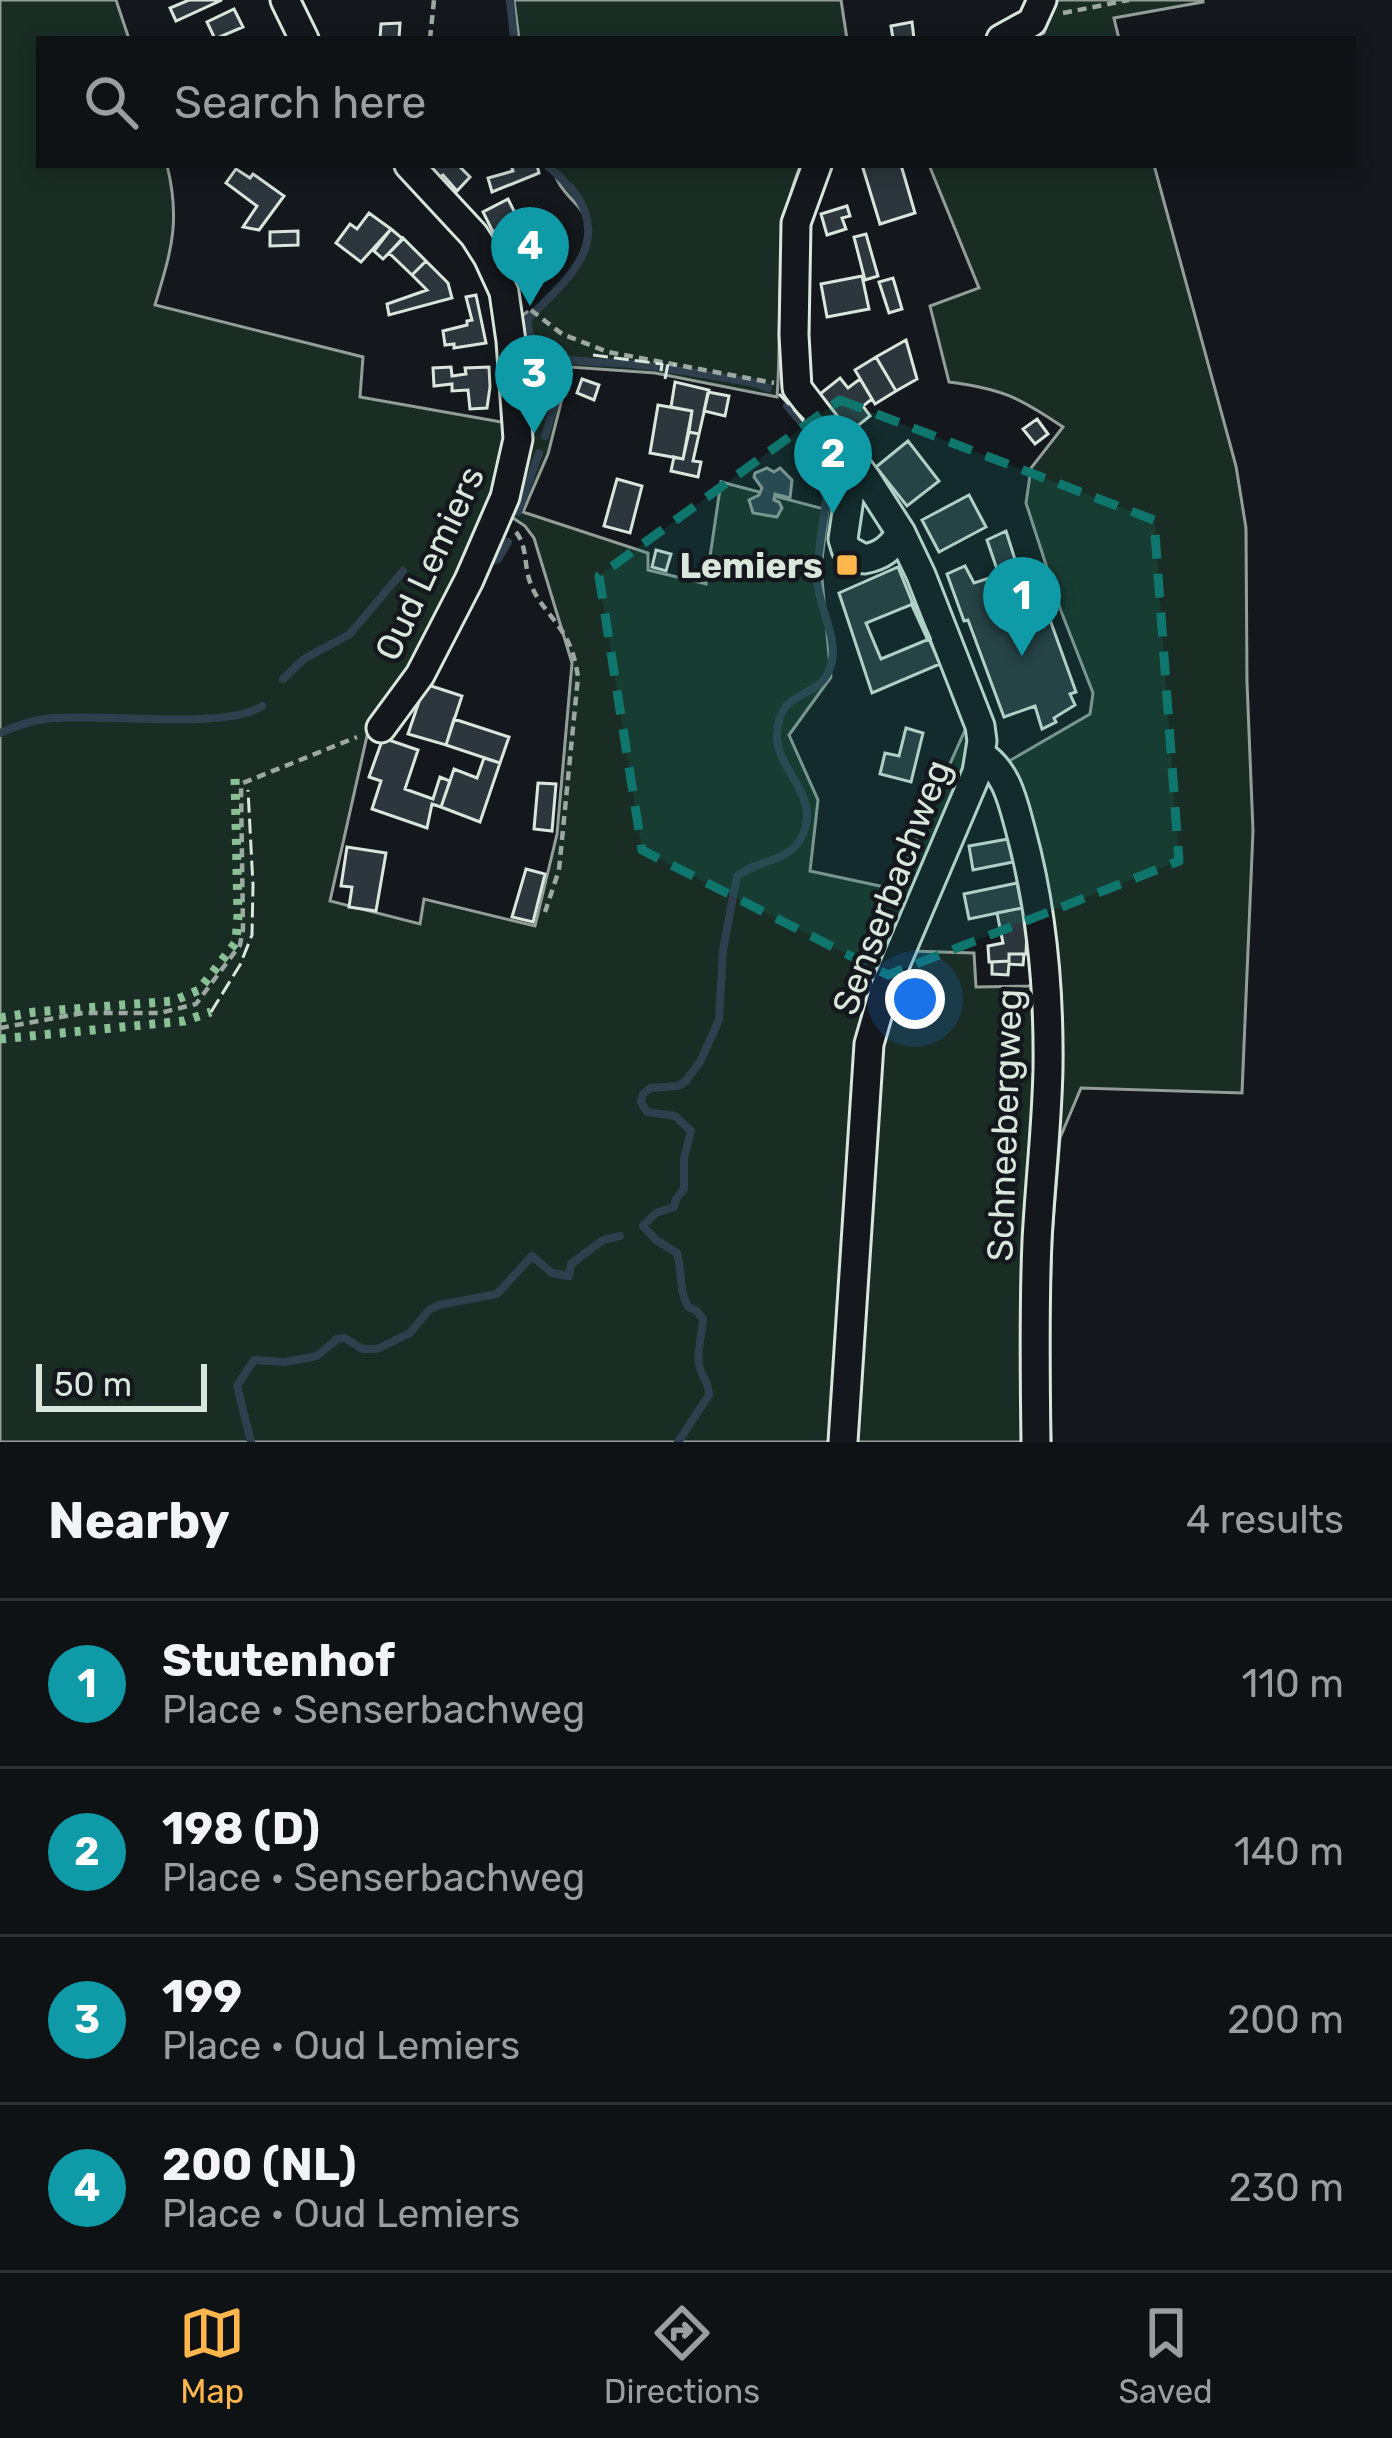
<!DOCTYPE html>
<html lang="en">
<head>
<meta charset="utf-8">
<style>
  :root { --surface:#0f1215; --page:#181b1e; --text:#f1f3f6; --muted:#9b9ea0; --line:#2f3234; --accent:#ffb74d }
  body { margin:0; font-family:Rubik,sans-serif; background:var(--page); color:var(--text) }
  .scale { position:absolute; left:36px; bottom:30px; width:171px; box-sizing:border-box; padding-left:12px; border:6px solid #d8e6dc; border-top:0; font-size:33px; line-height:42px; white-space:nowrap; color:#d8e6dc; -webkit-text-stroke:9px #14181c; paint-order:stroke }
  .you { position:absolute; left:915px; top:999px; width:42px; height:42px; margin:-30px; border:9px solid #fff; border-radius:50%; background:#1a73e8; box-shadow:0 0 0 18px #1a73e833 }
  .badge { display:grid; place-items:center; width:78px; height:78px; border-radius:50%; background:var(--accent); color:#fff; font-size:39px; font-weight:700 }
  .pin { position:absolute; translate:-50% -99px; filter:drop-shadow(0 3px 6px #0008) }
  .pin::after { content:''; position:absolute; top:63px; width:42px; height:36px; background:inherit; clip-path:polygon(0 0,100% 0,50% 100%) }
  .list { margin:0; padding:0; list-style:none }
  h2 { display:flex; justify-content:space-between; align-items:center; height:156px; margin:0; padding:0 48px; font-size:51px }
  h2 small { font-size:39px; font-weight:400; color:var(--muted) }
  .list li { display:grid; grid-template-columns:78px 1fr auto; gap:36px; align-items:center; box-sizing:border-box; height:168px; padding:0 48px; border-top:3px solid var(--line) }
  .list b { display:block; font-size:45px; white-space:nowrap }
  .list p { margin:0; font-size:39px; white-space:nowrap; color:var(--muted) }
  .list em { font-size:39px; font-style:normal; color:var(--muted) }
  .icon { flex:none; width:66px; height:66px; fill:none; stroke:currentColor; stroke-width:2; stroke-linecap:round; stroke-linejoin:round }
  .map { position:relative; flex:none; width:1392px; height:1442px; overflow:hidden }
  .search { position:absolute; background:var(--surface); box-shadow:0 6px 18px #0003; left:36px; right:36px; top:36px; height:132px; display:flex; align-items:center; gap:30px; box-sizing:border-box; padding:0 42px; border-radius:0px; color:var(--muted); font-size:45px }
  .sheet { height:828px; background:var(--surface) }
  nav { display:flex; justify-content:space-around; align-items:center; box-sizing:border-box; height:168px; border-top:3px solid var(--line); background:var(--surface); font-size:33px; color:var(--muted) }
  nav a { display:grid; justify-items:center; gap:6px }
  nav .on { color:var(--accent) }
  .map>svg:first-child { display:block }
  .green { fill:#1a2d24; stroke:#939e99; stroke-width:3 }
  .water { fill:#2f3f4d; stroke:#939e99; stroke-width:3 }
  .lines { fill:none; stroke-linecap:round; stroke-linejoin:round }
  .stream { stroke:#2f3f4d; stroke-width:8 }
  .building { fill:#2c363c; stroke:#d8e6dc; stroke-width:3 }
  .minor-casing { stroke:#d8e6dc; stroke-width:33 }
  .path { stroke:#9da8a2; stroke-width:4.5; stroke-dasharray:9 6; stroke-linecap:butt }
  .minor { stroke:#14181c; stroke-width:27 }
  .hedge { stroke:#8ac095; stroke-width:9; stroke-dasharray:6 9; stroke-linecap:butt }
  .fence { stroke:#d8e6dc; stroke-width:3; stroke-dasharray:15 6; stroke-linecap:butt }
  .wall { stroke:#d8e6dc; stroke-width:6 }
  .marked { fill:#0f766e; fill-opacity:0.2; stroke:#0f766e; stroke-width:9; stroke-dasharray:24 15; stroke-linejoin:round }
  .poi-dot { fill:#ffb74d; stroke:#14181c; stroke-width:4.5 }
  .labels { text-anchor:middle; stroke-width:9; stroke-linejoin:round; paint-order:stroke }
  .street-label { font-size:36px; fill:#d8e6dc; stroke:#14181c }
  .poi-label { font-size:36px; font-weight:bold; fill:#d8e6dc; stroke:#14181c; text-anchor:end }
</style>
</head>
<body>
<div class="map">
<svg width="1392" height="1442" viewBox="0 0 1392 1442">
  <rect width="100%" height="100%" fill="#14181c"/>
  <path class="green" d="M0 0H116L129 39H39V165H167C181 222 171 251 155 305L363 357 360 397 507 423 505 458 477 543 397 694 371 718 330 901 420 924 424 899 535 926 557 834 572 663 534 538 525 526 507 514 514 322 527 312 531 316C559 289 614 246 577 205 566 193 555 183 553 165H801C772 228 783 326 777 397L655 373 570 367 548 454 523 512 648 553V570L706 584 721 482 828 510 821 568 831 677 789 735 818 800 810 871 894 889 966 728 969 746 967 762 910 951 974 953 976 987 1028 986 1054 982 1004 764 1090 714 1093 693 1061 611 1026 503 1031 468 1063 427C1019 397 1002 389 949 382L930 306 979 288 929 165H1154L1236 466 1246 528 1247 682 1253 831 1242 1093 1081 1088 1060 1138 1052 1236 1048 1358 1051 1442H0Z
    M514 0H841L847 39H519Z
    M1056 0H1203V2L1114 18 1119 39H1026L1044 33Z"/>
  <path class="water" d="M767 468 774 472 780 468 792 480 790 498 775 494 774 500 779 502 782 508 777 517 753 513 749 500 759 495 762 488 754 477 755 473Z"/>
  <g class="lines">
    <path class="stream" d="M510 0 514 39
      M547 165C556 174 566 182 574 192 614 246 561 284 528 319 527 334 532 343 545 351 569 365 603 361 630 364 672 368 713 376 755 383L768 388
      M545 436 562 380 563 357
      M518 512 539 453
      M487 563 498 559 508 542
      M283 679 304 659 350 634 403 571
      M0 733C14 727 30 721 45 719 94 712 228 731 262 706
      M251 1442 237 1386 254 1360 285 1362 317 1356 337 1339 345 1338 362 1349H377L410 1333 429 1310 439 1305 497 1294 532 1256 552 1273 569 1276 571 1264 603 1240 620 1236
      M678 1442 709 1395C709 1380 701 1378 699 1364 697 1350 702 1333 703 1319L697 1311 688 1307C678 1289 683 1272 677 1253L656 1240 643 1226 656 1213 674 1207 676 1199 684 1189V1158L691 1131 675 1116 647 1112 641 1102 643 1094 650 1088 678 1086 685 1082 700 1062 719 1020 723 950 737 876C755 861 787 862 800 840 825 798 776 770 777 736 778 686 818 702 830 668 841 640 817 606 817 578 816 547 834 482 826 458 819 439 800 421 787 406"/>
  </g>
  <path class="building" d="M189 0H222L176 21 170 8Z
    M234 9 243 27 215 39 207 22Z
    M912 22 914 39H893L891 26Z
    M400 23 399 39H380L381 24Z
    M429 165H458L470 177 457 191 443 175 440 177Z
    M511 165H537L539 173 492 192 488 178 513 171Z
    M862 165H901L915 213 880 224Z
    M236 169 250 178 253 174 284 196 259 230 243 227 257 206 226 183Z
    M508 199 518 219 493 232 483 212Z
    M847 206 850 216 842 218 846 229 827 235 821 214Z
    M369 213 391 229 361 262 336 243 350 224 357 229Z
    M518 219 523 228 539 221 545 233 503 251 493 232Z
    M391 229 403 239 383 259 374 251Z
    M298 231V245L270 246V232Z
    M545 233 553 244 559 241 564 251 515 275 504 251Z
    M866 234 878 276 865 280 854 237Z
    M403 238 426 261 412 275 389 253Z
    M426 261 448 283 452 298 389 315 387 304 427 290 412 275Z
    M862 276 869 309 827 317 821 284Z
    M893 278 902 309 889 313 879 282Z
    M476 295 486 343 454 348V344L445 345 443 331 467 325V321L472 320 466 297Z
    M906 340 917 379 896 391 876 357Z
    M876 357 896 391 875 404 855 370Z
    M451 367 452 376 466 374 465 368 489 367 490 387 487 408 470 409 468 390 452 391V384L434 386 433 368Z
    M840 378 848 388 860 379 872 399 863 406 870 416 850 432 820 394Z
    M582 379 599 385 594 400 577 393Z
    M675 382 709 390 699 434 689 432 692 411 671 407Z
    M708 392 729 396 725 416 704 411Z
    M658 405 692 411 683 459 650 453Z
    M1037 419 1048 434 1035 444 1023 429Z
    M689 432 699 434 693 461 701 462 698 477 671 471 674 457 683 459Z
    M908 441 939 481 907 506 876 467Z
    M617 479 642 486 630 533 604 526Z
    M969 495 986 527 939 552 922 520Z
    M1006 531 1019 572 1009 575 1017 598 1045 589 1055 614 1049 617 1076 692 1070 694 1075 705 1054 718 1056 722 1042 729 1035 706 1004 717 968 620 964 621 947 574 965 566 974 583 999 575 987 540Z
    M656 550 671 554 666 571 652 567Z
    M898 567 913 604 866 623 881 659 929 639 940 664 872 693 839 593Z
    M425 684 462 696 446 745 408 734Z
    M454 719 509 737 500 763 446 745Z
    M906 728 923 733 911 782 880 774 885 753 899 756Z
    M383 738 418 750 405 789 433 799 440 777 450 781 441 807 432 804 427 828 372 809 381 781 369 777Z
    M484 758 500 763 480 822 441 807 454 769 477 778Z
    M538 783 556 784 552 831 534 829Z
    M1008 839 1013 862 973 870 969 846Z
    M347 847 386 853 376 911 349 907 352 887 341 886Z
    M526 869 545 874 533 922 512 917Z
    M1017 883 1022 908 969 919 964 894Z
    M1022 908 1027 929 1026 954H1009V961L989 962 988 946 1003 943 997 913Z
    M1009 954H1024L1023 965 1009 964 1008 975 992 974V962L1009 961Z"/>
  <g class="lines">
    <defs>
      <path id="minor" d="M285 0 304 39
        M1001 39 1032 22 1042 0
        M817 165 796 223 794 335 797 388 867 480 901 533 921 575 980 726 982 741 977 772 885 988 869 1044 843 1442
        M851 458 852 478 843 539 846 549 864 559C882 556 891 548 901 533
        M381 728 420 675 469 580 505 497 518 439 511 341 504 292 488 257 474 235 409 165
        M980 754C1008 772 1013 803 1021 832 1042 909 1049 989 1048 1068 1047 1125 1040 1183 1037 1241 1034 1308 1035 1375 1036 1442"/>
    </defs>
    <use href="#minor" class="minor-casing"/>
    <path class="path" d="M1063 13 1129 0
      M430 39 434 0
      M531 310 562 334 608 352 774 383
      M516 532C527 546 524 562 529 579 536 603 555 617 566 638 573 650 576 664 578 677L559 870 545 912
      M0 1028 83 1013H160L196 1004 240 945 243 929 241 787 243 783 357 737"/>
    <use href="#minor" class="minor"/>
    <path class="hedge" d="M0 1018 35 1012 173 1001 199 990 236 942 238 915 235 776
      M0 1039 184 1021 211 1012"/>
    <path class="fence" d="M593 355 662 364 661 371
      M665 379 668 364 675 365
      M779 394 807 423 829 454 833 500
      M211 1012 240 965 252 935 253 885 248 790"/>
    <path class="wall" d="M913 604 929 639"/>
  </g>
  <path class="marked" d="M840 400 1154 520 1179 861 888 975 642 850 599 576Z"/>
  <rect class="poi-dot" x="835" y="553" width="24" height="24" rx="6"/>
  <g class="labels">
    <g class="street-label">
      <text transform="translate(429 563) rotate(-65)" y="13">Oud Lemiers</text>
      <text transform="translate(891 887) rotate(-69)" y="13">Senserbachweg</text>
      <text transform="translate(1004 1125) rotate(-88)" y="13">Schneebergweg</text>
    </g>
    <g class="poi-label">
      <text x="823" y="578">Lemiers</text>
    </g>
  </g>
</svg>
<div class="scale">50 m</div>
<div class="you"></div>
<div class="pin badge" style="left:1022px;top:656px;background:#0f9aa8">1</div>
<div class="pin badge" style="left:833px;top:514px;background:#0f9aa8">2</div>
<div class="pin badge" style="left:534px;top:434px;background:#0f9aa8">3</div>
<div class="pin badge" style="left:530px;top:306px;background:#0f9aa8">4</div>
<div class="search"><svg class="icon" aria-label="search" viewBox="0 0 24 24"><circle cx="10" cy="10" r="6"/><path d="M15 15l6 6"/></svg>Search here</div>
</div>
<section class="sheet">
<h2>Nearby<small>4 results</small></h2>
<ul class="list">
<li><span class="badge" style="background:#0f9aa8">1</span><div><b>Stutenhof</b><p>Place · Senserbachweg</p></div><em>110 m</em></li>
<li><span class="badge" style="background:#0f9aa8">2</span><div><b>198 (D)</b><p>Place · Senserbachweg</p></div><em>140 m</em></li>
<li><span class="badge" style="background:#0f9aa8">3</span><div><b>199</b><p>Place · Oud Lemiers</p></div><em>200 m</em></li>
<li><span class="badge" style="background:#0f9aa8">4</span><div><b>200 (NL)</b><p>Place · Oud Lemiers</p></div><em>230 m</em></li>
</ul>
</section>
<nav>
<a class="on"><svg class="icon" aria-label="map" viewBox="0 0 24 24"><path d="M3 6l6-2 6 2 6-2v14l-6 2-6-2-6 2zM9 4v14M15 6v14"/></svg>Map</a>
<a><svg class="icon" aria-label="directions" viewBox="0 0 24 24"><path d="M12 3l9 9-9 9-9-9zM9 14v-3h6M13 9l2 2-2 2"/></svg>Directions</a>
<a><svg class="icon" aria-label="saved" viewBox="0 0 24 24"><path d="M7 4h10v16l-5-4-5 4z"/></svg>Saved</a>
</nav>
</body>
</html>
